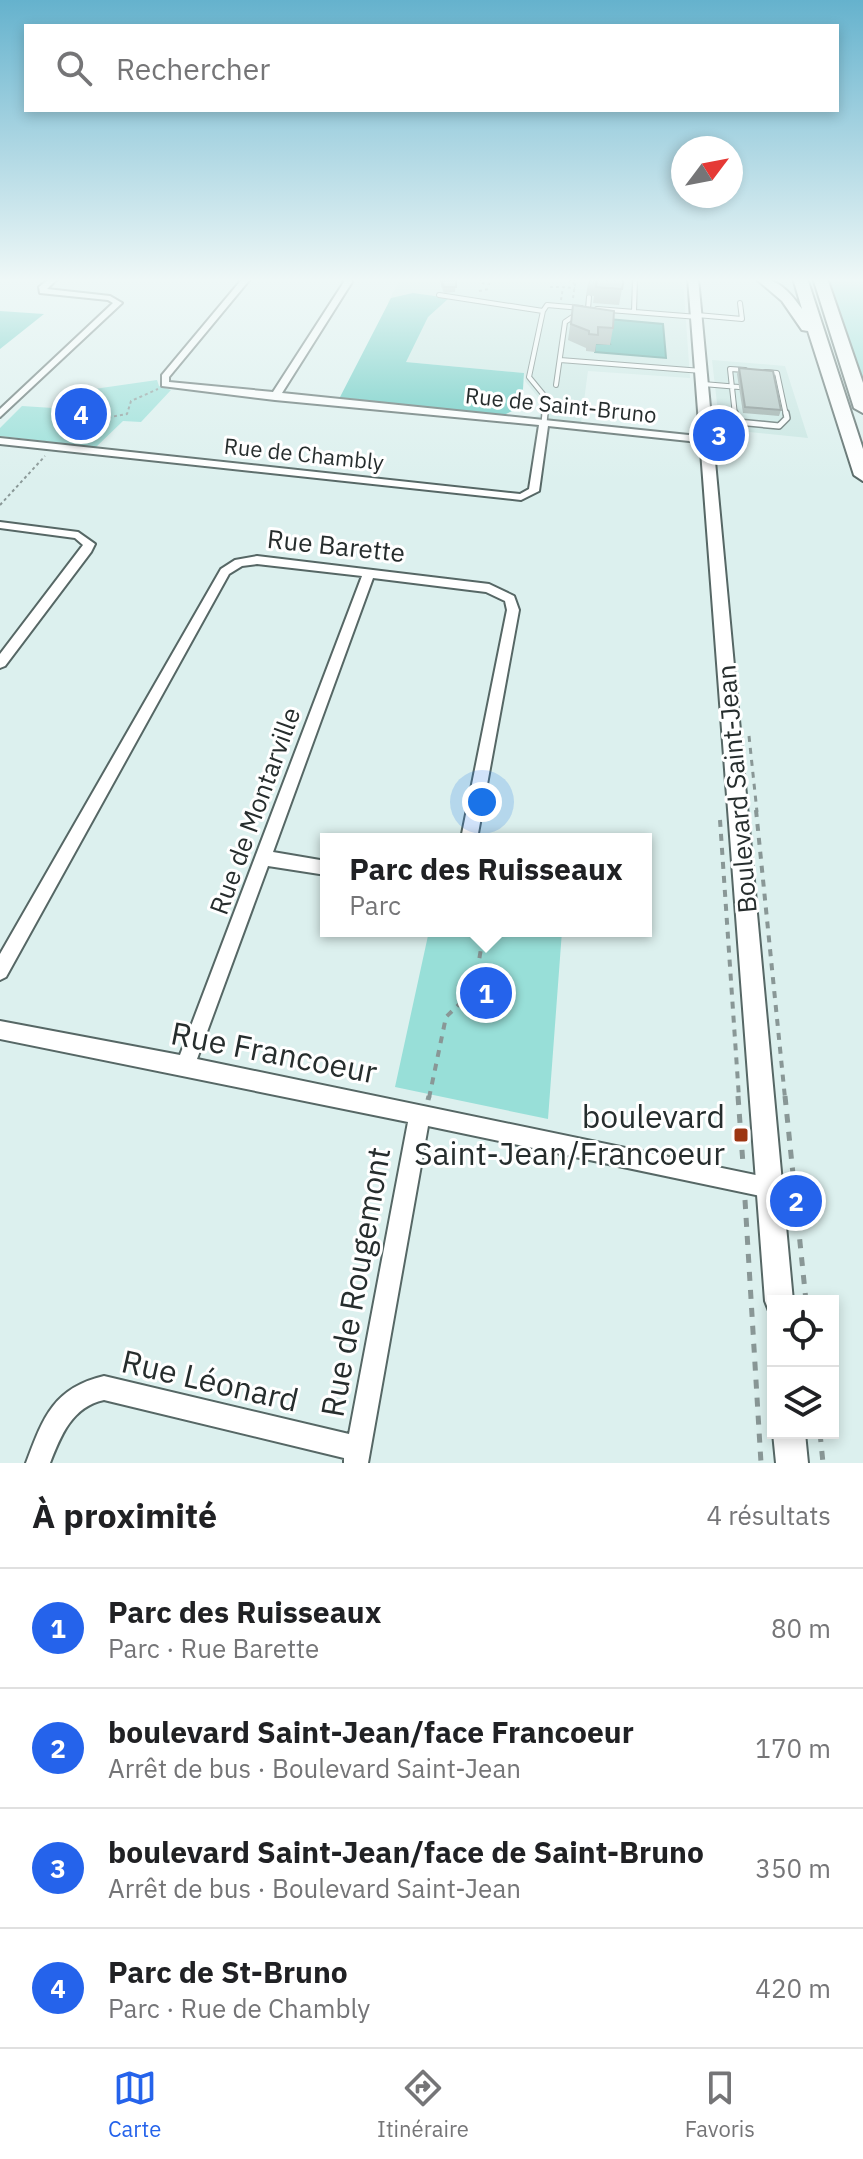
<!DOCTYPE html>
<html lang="fr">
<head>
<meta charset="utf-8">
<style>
  :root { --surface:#fff; --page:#f6f6f6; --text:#202124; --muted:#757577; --line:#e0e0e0; --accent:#2563eb }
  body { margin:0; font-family:"IBM Plex Sans",sans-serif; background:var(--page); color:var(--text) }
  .controls { position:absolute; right:24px; bottom:24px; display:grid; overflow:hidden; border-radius:0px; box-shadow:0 4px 12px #0003 }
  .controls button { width:72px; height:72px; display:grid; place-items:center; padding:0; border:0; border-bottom:2px solid var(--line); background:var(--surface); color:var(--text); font:40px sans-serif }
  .compass { position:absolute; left:671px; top:136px; width:72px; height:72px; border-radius:50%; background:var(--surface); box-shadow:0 4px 12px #0003; rotate:58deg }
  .you { position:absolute; left:482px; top:802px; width:28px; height:28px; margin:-20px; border:6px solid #fff; border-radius:50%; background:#1a73e8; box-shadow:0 0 0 12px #1a73e833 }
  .badge { display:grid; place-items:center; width:52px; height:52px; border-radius:50%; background:var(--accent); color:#fff; font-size:26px; font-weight:700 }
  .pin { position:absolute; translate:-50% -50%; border:4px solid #fff; box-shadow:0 2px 8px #0006 }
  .popup { position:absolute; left:320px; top:833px; width:332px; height:104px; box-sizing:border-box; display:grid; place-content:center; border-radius:0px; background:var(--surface); filter:drop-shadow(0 2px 6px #0005); font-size:26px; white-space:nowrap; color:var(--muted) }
  .popup b { font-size:30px; color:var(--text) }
  .popup::after { content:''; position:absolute; left:50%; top:100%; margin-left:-16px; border:16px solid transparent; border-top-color:var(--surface) }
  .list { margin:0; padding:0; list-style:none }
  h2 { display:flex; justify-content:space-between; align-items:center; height:104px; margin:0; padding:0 32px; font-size:34px }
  h2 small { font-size:26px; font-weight:400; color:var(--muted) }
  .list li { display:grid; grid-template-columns:52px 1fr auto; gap:24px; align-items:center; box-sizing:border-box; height:120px; padding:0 32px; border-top:2px solid var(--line) }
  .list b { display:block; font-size:30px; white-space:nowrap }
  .list p { margin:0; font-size:26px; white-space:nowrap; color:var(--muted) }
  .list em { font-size:26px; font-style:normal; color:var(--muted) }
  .icon { flex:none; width:44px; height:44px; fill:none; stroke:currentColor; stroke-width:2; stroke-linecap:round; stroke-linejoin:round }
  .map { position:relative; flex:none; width:863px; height:1463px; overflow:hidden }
  .search { position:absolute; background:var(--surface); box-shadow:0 4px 12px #0003; left:24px; right:24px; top:24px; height:88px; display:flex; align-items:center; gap:20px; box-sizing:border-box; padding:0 28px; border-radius:0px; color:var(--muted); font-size:30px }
  .sheet { height:584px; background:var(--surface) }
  nav { display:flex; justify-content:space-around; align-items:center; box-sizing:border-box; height:112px; border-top:2px solid var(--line); background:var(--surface); font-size:22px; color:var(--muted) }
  nav a { display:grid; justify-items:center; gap:4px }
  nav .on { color:var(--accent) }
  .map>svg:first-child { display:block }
  .built { fill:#c8e6e2 }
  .green { fill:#98dfd8 }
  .forest { fill:#5fc8bf }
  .water { fill:#42aea5; stroke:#3a8781; stroke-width:2 }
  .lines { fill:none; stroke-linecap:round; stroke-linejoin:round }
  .service-far1-casing { stroke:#566765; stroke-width:6 }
  .service-casing { stroke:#566765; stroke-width:8 }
  .minor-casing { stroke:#566765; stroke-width:4 }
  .tertiary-casing { stroke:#566765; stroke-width:4 }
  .motorway-casing { stroke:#566765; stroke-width:4 }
  .path-far3 { stroke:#899796; stroke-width:2; stroke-dasharray:3 3; stroke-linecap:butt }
  .path-far2 { stroke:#899796; stroke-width:3; stroke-dasharray:6 6; stroke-linecap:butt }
  .path-far1 { stroke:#899796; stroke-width:4; stroke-dasharray:7 7; stroke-linecap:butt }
  .path { stroke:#899796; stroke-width:5; stroke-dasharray:9 9; stroke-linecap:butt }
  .service-far1 { stroke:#fff; stroke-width:4 }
  .service { stroke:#fff; stroke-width:5 }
  .minor { fill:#fff; fill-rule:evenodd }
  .tertiary { fill:#fff; fill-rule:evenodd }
  .motorway { fill:#fff; fill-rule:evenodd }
  .wall { fill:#96a7a4 }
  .building { fill:#aec2bf; stroke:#7a8886; stroke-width:2 }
  .poi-dot { fill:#9d3613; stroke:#fff; stroke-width:3 }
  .labels { text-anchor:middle; stroke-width:6; stroke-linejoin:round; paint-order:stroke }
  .far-street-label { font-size:22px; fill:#262d2d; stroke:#fff }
  .street-label { font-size:26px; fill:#262d2d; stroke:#fff }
  .near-street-label { font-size:32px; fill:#262d2d; stroke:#fff }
  .near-poi-label { font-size:32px; fill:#262d2d; stroke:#fff; text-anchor:end }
</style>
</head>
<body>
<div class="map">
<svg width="863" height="1463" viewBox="0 0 863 1463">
  <rect width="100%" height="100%" fill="#dcf0ee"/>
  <path class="built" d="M401 278H683L690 378 588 371 581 423 534 417 540 415 542 402 525 381 524 373 406 362 388 302Z
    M712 360 785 366 808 438 720 429Z"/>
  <path class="green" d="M828 278H863V380Z
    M157 380 159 386 171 390 141 422 123 421 96 447 0 436V428L22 406 53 408 75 387 94 389Z
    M429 931H562L548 1119 395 1087Z"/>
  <path class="forest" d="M413 293 449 298 428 317 406 362 524 373 523 389 519 397 524 405 504 415 339 399 391 298Z
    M0 311 44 314 0 349Z"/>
  <path class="water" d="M597 318 663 324 666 358 595 352V344H610Z"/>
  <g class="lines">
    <defs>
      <path id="service-far1" d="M439 295 543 311
        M588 309 589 297
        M597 309 698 317
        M634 312 635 278
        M697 315 742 319 740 303
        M560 360 702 371
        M765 372 777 373 786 415
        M703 384 739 387
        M556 385 565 322 577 314
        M545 415 547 399 529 377 543 311 547 305 581 308
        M735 415 730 369 745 370"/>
      <path id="service" d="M735 413 736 422
        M706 419 779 426 787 418 786 413
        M544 423 545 413"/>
      <path id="minor" d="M50 278H58L47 289 110 296 122 303 0 417V409L113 303 108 300 40 293 39 287Z
        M243 278H251L169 377V382L273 392 344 282 342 278H350L352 282 282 393 708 437 713 440 708 443 548 426 539 491 521 500 0 444V438L520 494 529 489 539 425 275 400 162 386V375Z
        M0 522 78 532 95 544 91 552 5 666 0 668V654L83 545 75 538 0 528Z
        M257 556 489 584 514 596 519 610 477 839H461L507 610 505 601 486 592 373 578 273 852 326 861V875L268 866 197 1059 770 1178 777 1181 780 1188 777 1195 770 1198 428 1126 368 1463H344V1458L104 1400C72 1407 61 1435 50 1463H26C43 1418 53 1388 104 1376L349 1434 408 1122 0 1039V1021L180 1055 362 576 257 564 242 566 229 574 6 977 0 980V954L221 569 235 560Z"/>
      <path id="tertiary" d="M688 278H698L793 1301H773V1313L769 1311 765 1301Z
        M773 1433H805L808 1463H776Z"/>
      <path id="motorway" d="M755 278C778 278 789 291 802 309L793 278H807L863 449V481L854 475 808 331 802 330 782 301Z
        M813 278H827L863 383V413L854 408Z"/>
    </defs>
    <use href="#service-far1" class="service-far1-casing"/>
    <use href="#service" class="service-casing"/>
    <use href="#minor" class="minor-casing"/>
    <use href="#tertiary" class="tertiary-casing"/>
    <use href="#motorway" class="motorway-casing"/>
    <path class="path-far3" d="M479 278 481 283 490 284
      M575 284 569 281 576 279
      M550 287H563
      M479 291 489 289
      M573 298 576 278
      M561 300 563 287 575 288
      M73 438 94 420 127 414 131 401 158 389
      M0 505 45 456"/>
    <path class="path-far2" d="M749 736 757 812"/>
    <path class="path-far1" d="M756 810 785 1098
      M720 820 739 1098
      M429 1098 446 1017 474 990 484 931"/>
    <path class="path" d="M738 1096 743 1164
      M785 1096 806 1301
      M428 1100 429 1096
      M745 1200 761 1463
      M820 1433 823 1463"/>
    <use href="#service-far1" class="service-far1"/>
    <use href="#service" class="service"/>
    <use href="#minor" class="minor"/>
    <use href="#tertiary" class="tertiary"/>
    <use href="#motorway" class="motorway"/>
  </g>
  <path class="wall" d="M589 278H624L619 305 593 303 594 296 586 295Z
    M456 280 455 292 444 293 441 286V281Z
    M573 305 613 328 610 345 596 344 595 352 586 351V348L568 340Z
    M739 368 781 410 779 416 743 413 737 374Z"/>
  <path class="building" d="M589 278H624L622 289 596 287 597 280Z
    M456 280V287H444L441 281Z
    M573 305 614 311 613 328 598 327V335L589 334V331L571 324Z
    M739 368 773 371 781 410 745 407Z"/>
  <linearGradient id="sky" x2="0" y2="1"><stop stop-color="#65b2cd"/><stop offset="0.58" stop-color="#eff8f7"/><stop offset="1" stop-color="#eff8f7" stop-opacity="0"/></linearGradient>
  <rect width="863" height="483" fill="url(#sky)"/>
  <rect class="poi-dot" x="733" y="1127" width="16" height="16" rx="4"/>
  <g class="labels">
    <g class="far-street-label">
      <text transform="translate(561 405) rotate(6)" y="8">Rue de Saint-Bruno</text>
      <text transform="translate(304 454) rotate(6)" y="8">Rue de Chambly</text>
    </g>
    <g class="street-label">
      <text transform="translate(336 546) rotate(6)" y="9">Rue Barette</text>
      <text transform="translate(737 789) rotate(-95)" y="9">Boulevard Saint-Jean</text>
      <text transform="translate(255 811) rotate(-70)" y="9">Rue de Montarville</text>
    </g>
    <g class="near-street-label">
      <text transform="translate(274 1053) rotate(11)" y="11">Rue Francoeur</text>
      <text transform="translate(356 1282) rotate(-80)" y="11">Rue de Rougemont</text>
      <text transform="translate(210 1381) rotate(13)" y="11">Rue Léonard</text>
    </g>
    <g class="near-poi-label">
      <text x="725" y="1128">boulevard<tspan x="725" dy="37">Saint-Jean/Francoeur</tspan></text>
    </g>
  </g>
</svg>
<div class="controls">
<button><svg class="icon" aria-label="locate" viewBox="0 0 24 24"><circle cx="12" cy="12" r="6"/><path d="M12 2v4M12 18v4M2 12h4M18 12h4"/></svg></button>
<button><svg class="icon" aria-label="layers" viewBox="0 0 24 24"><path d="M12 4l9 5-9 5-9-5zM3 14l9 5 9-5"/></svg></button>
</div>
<svg class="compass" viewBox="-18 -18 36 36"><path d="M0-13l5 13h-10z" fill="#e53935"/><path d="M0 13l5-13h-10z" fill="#757577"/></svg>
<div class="you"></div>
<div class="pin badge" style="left:486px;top:993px">1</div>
<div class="popup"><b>Parc des Ruisseaux</b>Parc</div>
<div class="pin badge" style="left:796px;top:1201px">2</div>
<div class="pin badge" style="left:719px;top:435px">3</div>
<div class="pin badge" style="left:81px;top:414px">4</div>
<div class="search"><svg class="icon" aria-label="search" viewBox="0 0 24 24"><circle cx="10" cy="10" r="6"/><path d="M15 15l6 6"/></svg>Rechercher</div>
</div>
<section class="sheet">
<h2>À proximité<small>4 résultats</small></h2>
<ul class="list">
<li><span class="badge">1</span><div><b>Parc des Ruisseaux</b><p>Parc · Rue Barette</p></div><em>80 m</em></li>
<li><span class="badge">2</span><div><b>boulevard Saint-Jean/face Francoeur</b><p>Arrêt de bus · Boulevard Saint-Jean</p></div><em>170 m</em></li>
<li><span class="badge">3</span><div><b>boulevard Saint-Jean/face de Saint-Bruno</b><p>Arrêt de bus · Boulevard Saint-Jean</p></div><em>350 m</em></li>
<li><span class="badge">4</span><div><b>Parc de St-Bruno</b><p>Parc · Rue de Chambly</p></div><em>420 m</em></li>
</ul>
</section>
<nav>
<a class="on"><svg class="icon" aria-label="map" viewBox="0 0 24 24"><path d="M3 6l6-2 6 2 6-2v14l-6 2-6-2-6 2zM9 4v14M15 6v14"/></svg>Carte</a>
<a><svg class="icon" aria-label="directions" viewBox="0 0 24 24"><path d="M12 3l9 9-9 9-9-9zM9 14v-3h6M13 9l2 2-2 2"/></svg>Itinéraire</a>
<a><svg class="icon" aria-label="saved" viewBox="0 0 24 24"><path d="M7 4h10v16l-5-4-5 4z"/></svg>Favoris</a>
</nav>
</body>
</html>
